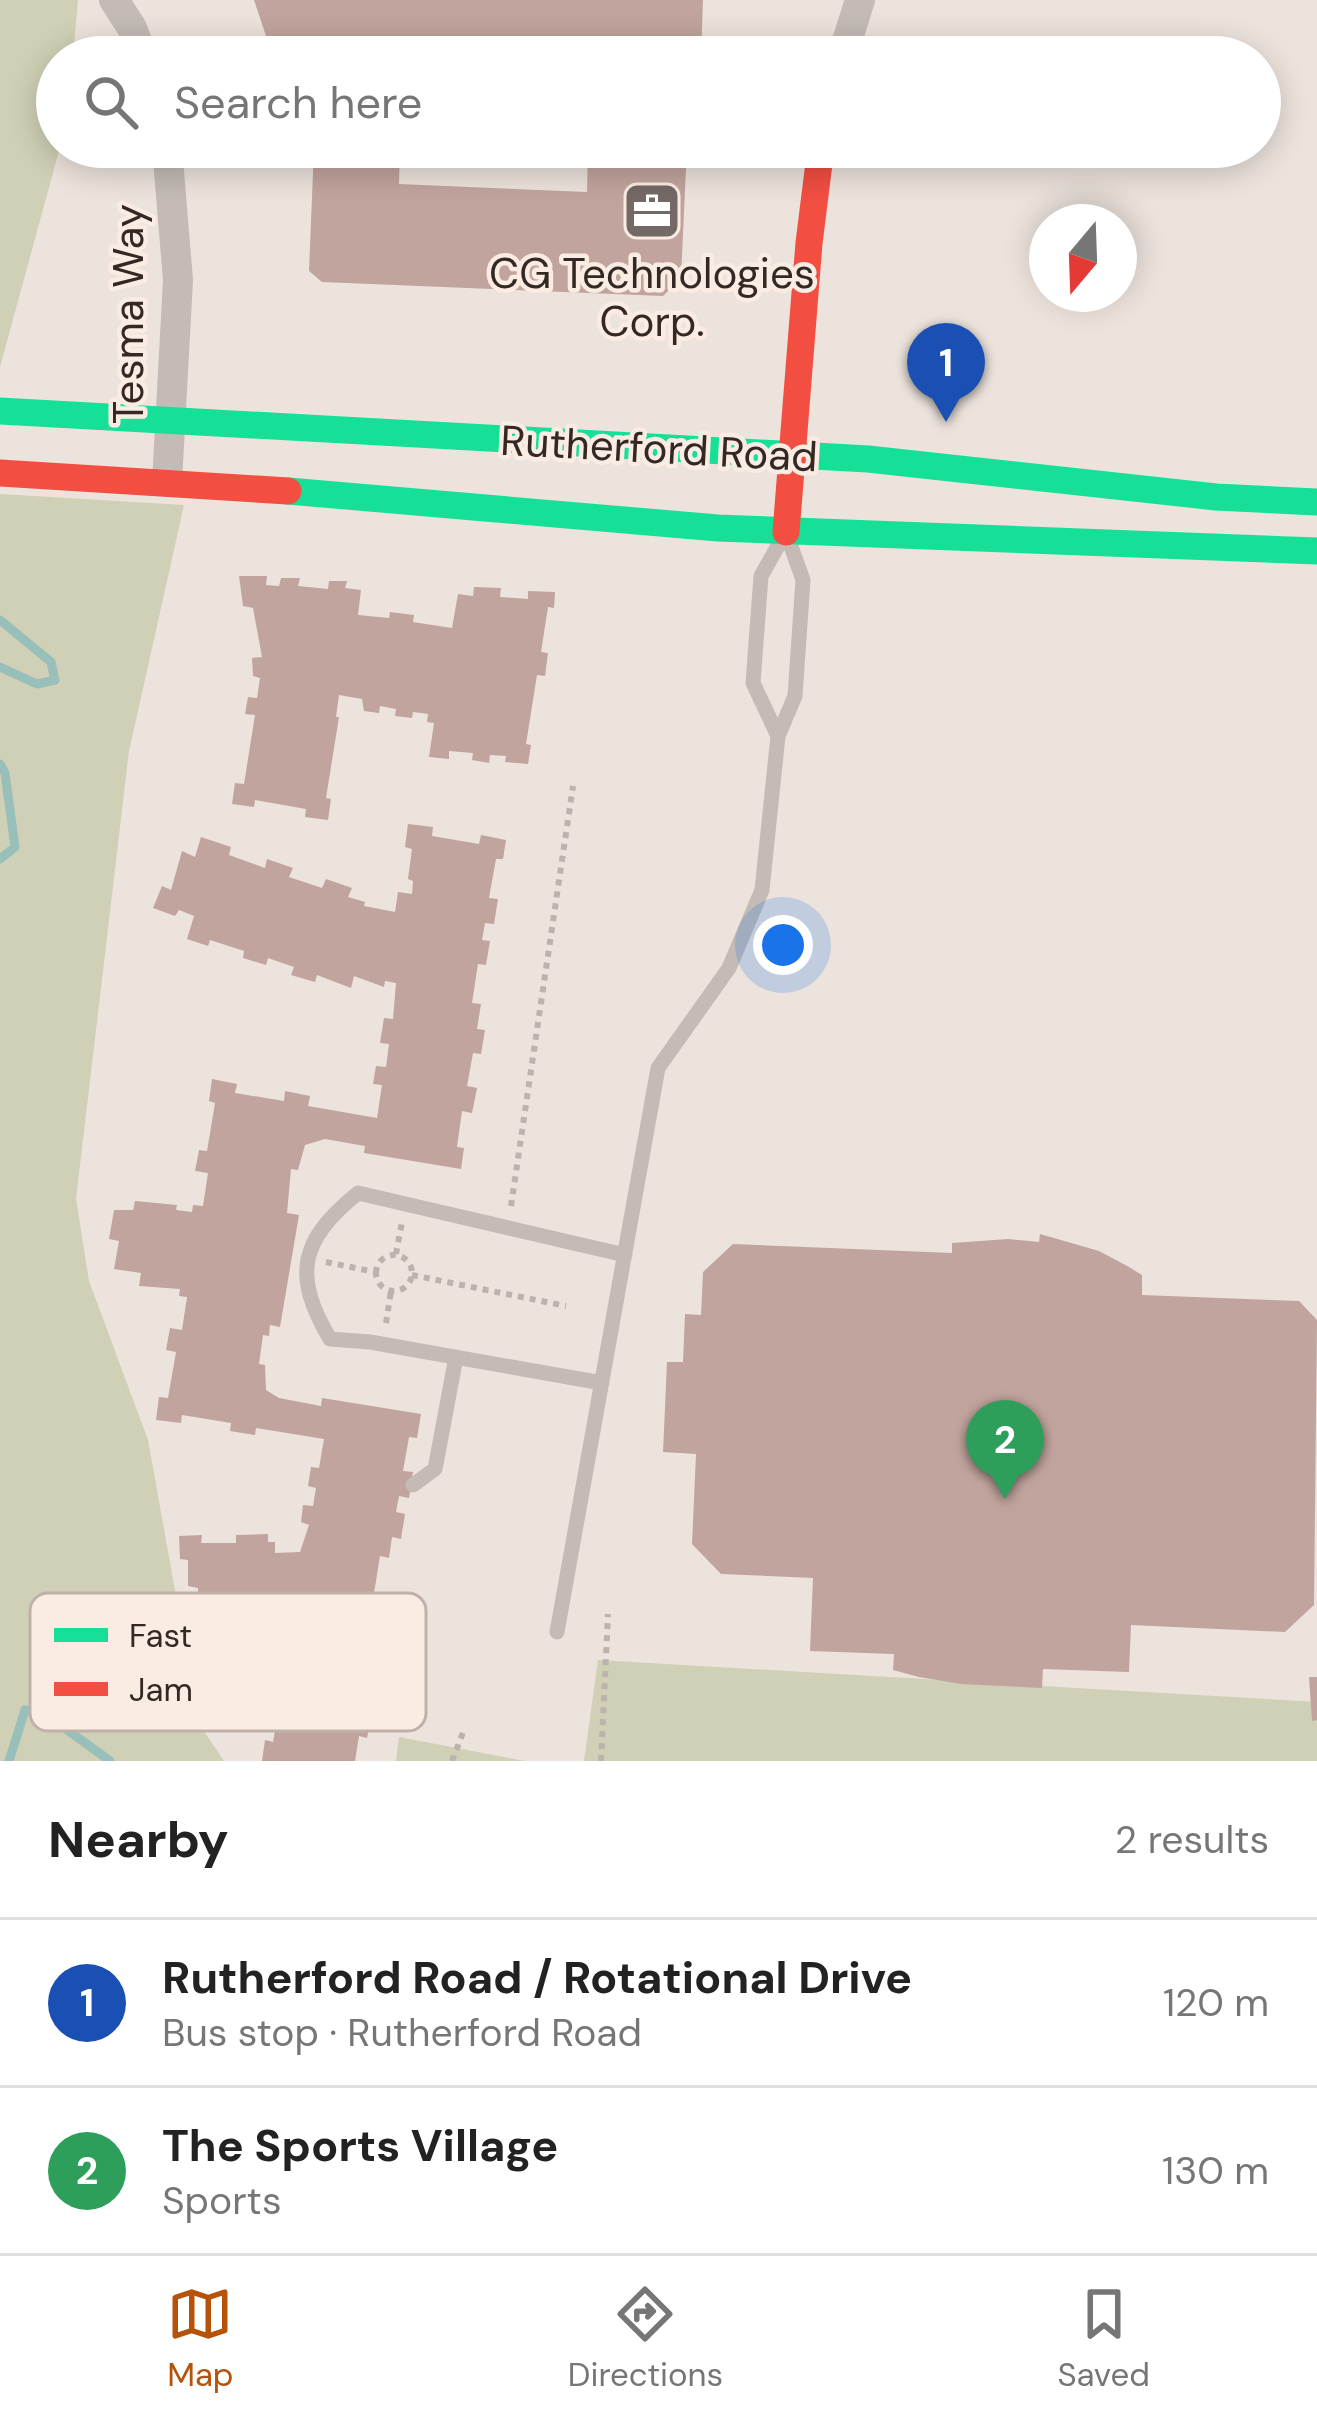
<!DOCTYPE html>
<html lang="en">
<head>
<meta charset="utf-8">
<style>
  :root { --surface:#fff; --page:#f2f2f2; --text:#222; --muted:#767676; --line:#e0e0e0; --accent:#b45309 }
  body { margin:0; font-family:"DM Sans",sans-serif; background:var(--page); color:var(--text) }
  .compass { position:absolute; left:1029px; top:204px; width:108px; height:108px; border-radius:50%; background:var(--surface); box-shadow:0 6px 30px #0003; rotate:199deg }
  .you { position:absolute; left:783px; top:945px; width:42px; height:42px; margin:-30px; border:9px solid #fff; border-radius:50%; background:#1a73e8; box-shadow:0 0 0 18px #1a73e833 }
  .badge { display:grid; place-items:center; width:78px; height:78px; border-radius:50%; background:var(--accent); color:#fff; font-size:39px; font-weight:700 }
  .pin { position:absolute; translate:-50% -99px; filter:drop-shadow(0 3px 6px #0008) }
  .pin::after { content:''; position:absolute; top:63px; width:42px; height:36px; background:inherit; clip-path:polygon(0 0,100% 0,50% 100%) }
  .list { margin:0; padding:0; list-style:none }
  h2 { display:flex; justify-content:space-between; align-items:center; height:156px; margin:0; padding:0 48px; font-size:51px }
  h2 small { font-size:39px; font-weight:400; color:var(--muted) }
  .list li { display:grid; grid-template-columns:78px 1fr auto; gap:36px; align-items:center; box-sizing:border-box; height:168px; padding:0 48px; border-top:3px solid var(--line) }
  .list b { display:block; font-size:45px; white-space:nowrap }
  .list p { margin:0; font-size:39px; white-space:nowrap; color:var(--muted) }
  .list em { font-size:39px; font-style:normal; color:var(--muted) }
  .icon { flex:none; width:66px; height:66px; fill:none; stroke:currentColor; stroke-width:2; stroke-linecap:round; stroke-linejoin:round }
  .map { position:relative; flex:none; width:1317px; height:1761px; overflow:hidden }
  .search { position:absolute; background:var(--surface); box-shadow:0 6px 30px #0003; left:36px; right:36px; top:36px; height:132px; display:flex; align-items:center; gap:30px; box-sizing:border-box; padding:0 42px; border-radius:66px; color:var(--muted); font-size:45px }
  .sheet { height:492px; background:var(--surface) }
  nav { display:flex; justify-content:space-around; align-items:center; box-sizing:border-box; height:168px; border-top:3px solid var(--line); background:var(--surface); font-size:33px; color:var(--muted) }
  nav a { display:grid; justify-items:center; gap:6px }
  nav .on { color:var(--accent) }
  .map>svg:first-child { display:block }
  .green { fill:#cfd0b5 }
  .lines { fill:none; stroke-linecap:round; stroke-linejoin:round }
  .stream { stroke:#98bfba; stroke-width:9 }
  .building { fill:#c1a49d }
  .path { stroke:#bdb3ae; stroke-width:6; stroke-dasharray:6 6; stroke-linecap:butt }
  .lane { stroke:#c4bbb6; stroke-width:15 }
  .street { stroke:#c4bbb6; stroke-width:30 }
  .fast { stroke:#16e098; stroke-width:27 }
  .jam { stroke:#f24e42; stroke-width:27 }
  .labels { text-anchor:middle; stroke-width:9; stroke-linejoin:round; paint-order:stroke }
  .poi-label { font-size:42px; fill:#342824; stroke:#faece2 }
  .street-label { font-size:42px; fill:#342824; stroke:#faece2 }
  .key { fill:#faece2; stroke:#bfb1a9; stroke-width:3 }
  .key-label { font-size:33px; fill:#342824 }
</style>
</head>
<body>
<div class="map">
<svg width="1317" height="1761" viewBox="0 0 1317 1761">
  <rect width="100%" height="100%" fill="#ece3dc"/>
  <path class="green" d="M0 0H78L73 57H57L60 147 0 367Z
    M0 494 184 505 129 751 76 1199 89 1281 148 1440 199 1724 224 1761H0Z
    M598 1660 1317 1702V1761H584Z
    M399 1737 525 1761H396Z"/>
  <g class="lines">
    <path class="stream" d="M0 620 51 662 55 680 37 684 0 667
      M0 764 5 773 15 847 0 859
      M9 1761 25 1710 44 1713 110 1761"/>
  </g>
  <path class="building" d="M254 0H703L701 57H273Z
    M314 147H400L399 184 587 192 588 147H687L681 278 663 296 322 282 309 271Z
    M239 576H267L266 585 279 586 281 578H300L298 586 328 589 329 581H347L345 588 361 590 358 615 389 618 390 612 414 615 413 622 452 628 458 594 473 596 474 587 501 588 500 597 528 599V591L555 592 554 608 548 607 541 652 548 653 545 676 537 675 526 744 531 745 528 764 505 762 506 756 490 755 489 763 472 760 473 753 449 751V759L429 757 434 723 427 722 428 714 413 712 412 718 395 716 396 709 380 706 379 713 364 711 362 699 339 695 336 717H339L326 798 331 799 328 820 305 817 306 809 255 800 254 807 232 804 235 783 244 784 255 715 245 714 248 697 257 698 260 678 253 676 252 658 262 657 253 608 243 606Z
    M408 824 433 827 432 836 479 844 481 835 506 840 503 859H496L489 898 498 899 494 924 485 923 482 940 490 941 486 965 478 964 472 1003 481 1004 477 1029 485 1030 481 1054 473 1053 467 1086 477 1088 472 1113 462 1111 457 1147 464 1148 461 1169 364 1153 365 1146 325 1139 305 1145 298 1170 291 1169 287 1213 299 1215 280 1327 270 1325 269 1336 263 1335 259 1364 265 1365 266 1390 279 1398 321 1406 322 1398 421 1414 417 1438 409 1437 403 1471 413 1472 409 1498 399 1496 396 1512 405 1514 401 1539 392 1537 389 1558 380 1556 358 1692 367 1694 364 1712 372 1713 367 1738 359 1736 355 1761H262L265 1740 273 1742 278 1713 270 1711 284 1651 274 1649 275 1633 244 1632 243 1627H209L210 1634 192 1635 189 1611 198 1612V1588L188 1586V1560L180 1559 179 1536 202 1535 201 1543H236V1535L268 1534V1542H275V1553L300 1552 309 1525 301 1522 303 1505 313 1506 316 1488 308 1486 311 1467 319 1468 324 1439 256 1428 255 1435 230 1431 231 1423 182 1415 181 1423 156 1420 159 1397 168 1398 176 1352 166 1350 170 1328 182 1330 187 1297 179 1296 180 1289 139 1286 141 1273 114 1269 119 1241 109 1239 114 1210H133L135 1201 177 1205 176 1210 192 1212 193 1205 203 1206 208 1173 195 1171 199 1150 207 1151 215 1103 209 1101 212 1079 237 1084 235 1093 284 1101 285 1091 310 1096 308 1106 377 1118 382 1085 373 1084 376 1066 386 1067 389 1044 380 1043 384 1018 393 1019 396 983 385 981 384 987 354 976 351 988 317 975 315 982 291 975 294 967 268 958 266 965 243 958 244 951 210 940 208 946 187 939 194 916 179 910 175 916 153 908 162 886 171 890 182 851 195 857 201 837 231 847 229 855 265 868 267 859 293 868 289 877 322 888 326 879 352 888 348 897 365 902 364 906 395 912 398 892 412 894 413 881 408 879 412 849 405 847Z
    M1040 1234 1099 1251 1129 1267 1142 1275V1295L1299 1301 1317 1320 1314 1605 1285 1632 1131 1625 1129 1672 1043 1669 1042 1688 961 1684 919 1677 893 1670 894 1654 810 1651 813 1578 721 1574 692 1544 696 1454 663 1452 667 1362H683L685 1314 701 1315 703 1272 733 1244 952 1253V1243L1008 1239 1039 1242Z
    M1309 1677H1317V1720L1312 1721Z"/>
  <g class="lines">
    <path class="path" d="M511 1206 573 786
      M396 1254 402 1222
      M376 1273a18 18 0 1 1 36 0a18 18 0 1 1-36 0Z
      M326 1262 375 1272
      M412 1275 566 1306
      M386 1323 391 1291
      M452 1761 464 1730
      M601 1761 608 1614"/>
    <path class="lane" d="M778 736 753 683 761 576 784 535
      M602 1383 370 1342 330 1339C292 1275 300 1240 358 1193L625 1255
      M413 1485 435 1469 456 1357
      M557 1632 658 1068 729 968 762 890 778 736 795 696 803 580 787 535"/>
    <path class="street" d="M114 0 132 28 143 57
      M842 57 860 0
      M167 147 178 280 167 482"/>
    <path class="fast" d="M0 411 868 459 1216 497 1317 502
      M288 491 718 528 1317 551"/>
    <path class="jam" d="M0 473 288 491
      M786 532 809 243 821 147"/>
  </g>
  <defs>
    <symbol id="office-square" viewBox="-11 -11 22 22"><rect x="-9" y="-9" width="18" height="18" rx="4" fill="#746964" stroke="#faece2"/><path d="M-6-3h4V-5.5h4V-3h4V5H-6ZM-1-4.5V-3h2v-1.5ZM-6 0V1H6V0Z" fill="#fff"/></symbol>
  </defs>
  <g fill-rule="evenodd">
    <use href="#office-square" x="619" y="178" width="66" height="66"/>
  </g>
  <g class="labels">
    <g class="poi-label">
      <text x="652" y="288">CG Technologies<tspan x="652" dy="48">Corp.</tspan></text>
    </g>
    <g class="street-label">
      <text transform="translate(128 314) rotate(-90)" y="15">Tesma Way</text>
      <text transform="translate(659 448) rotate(3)" y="15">Rutherford Road</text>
    </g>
  </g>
  <rect x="30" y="1593" width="396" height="138" rx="18" class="key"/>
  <rect x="54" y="1628" width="54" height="14" fill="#16e098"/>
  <rect x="54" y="1682" width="54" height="14" fill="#f24e42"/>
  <g class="key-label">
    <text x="129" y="1647">Fast</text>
    <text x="129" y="1701">Jam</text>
  </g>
</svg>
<svg class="compass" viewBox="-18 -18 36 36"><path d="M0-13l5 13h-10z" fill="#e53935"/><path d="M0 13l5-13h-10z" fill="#767676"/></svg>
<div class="you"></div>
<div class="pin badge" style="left:946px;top:422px;background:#1a4fb4">1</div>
<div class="pin badge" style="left:1005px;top:1499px;background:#2e9e5b">2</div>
<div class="search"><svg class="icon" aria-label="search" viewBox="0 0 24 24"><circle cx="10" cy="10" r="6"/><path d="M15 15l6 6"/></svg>Search here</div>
</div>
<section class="sheet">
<h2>Nearby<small>2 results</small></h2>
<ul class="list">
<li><span class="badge" style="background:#1a4fb4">1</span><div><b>Rutherford Road / Rotational Drive</b><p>Bus stop · Rutherford Road</p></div><em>120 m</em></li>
<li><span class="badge" style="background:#2e9e5b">2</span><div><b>The Sports Village</b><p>Sports</p></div><em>130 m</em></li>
</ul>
</section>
<nav>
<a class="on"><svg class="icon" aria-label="map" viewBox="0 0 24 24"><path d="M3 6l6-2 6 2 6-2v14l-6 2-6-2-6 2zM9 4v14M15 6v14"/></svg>Map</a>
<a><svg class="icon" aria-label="directions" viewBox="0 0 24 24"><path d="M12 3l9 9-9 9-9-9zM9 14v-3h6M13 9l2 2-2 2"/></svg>Directions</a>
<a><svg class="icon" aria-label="saved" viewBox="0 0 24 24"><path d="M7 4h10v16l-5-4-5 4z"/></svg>Saved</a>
</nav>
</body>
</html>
